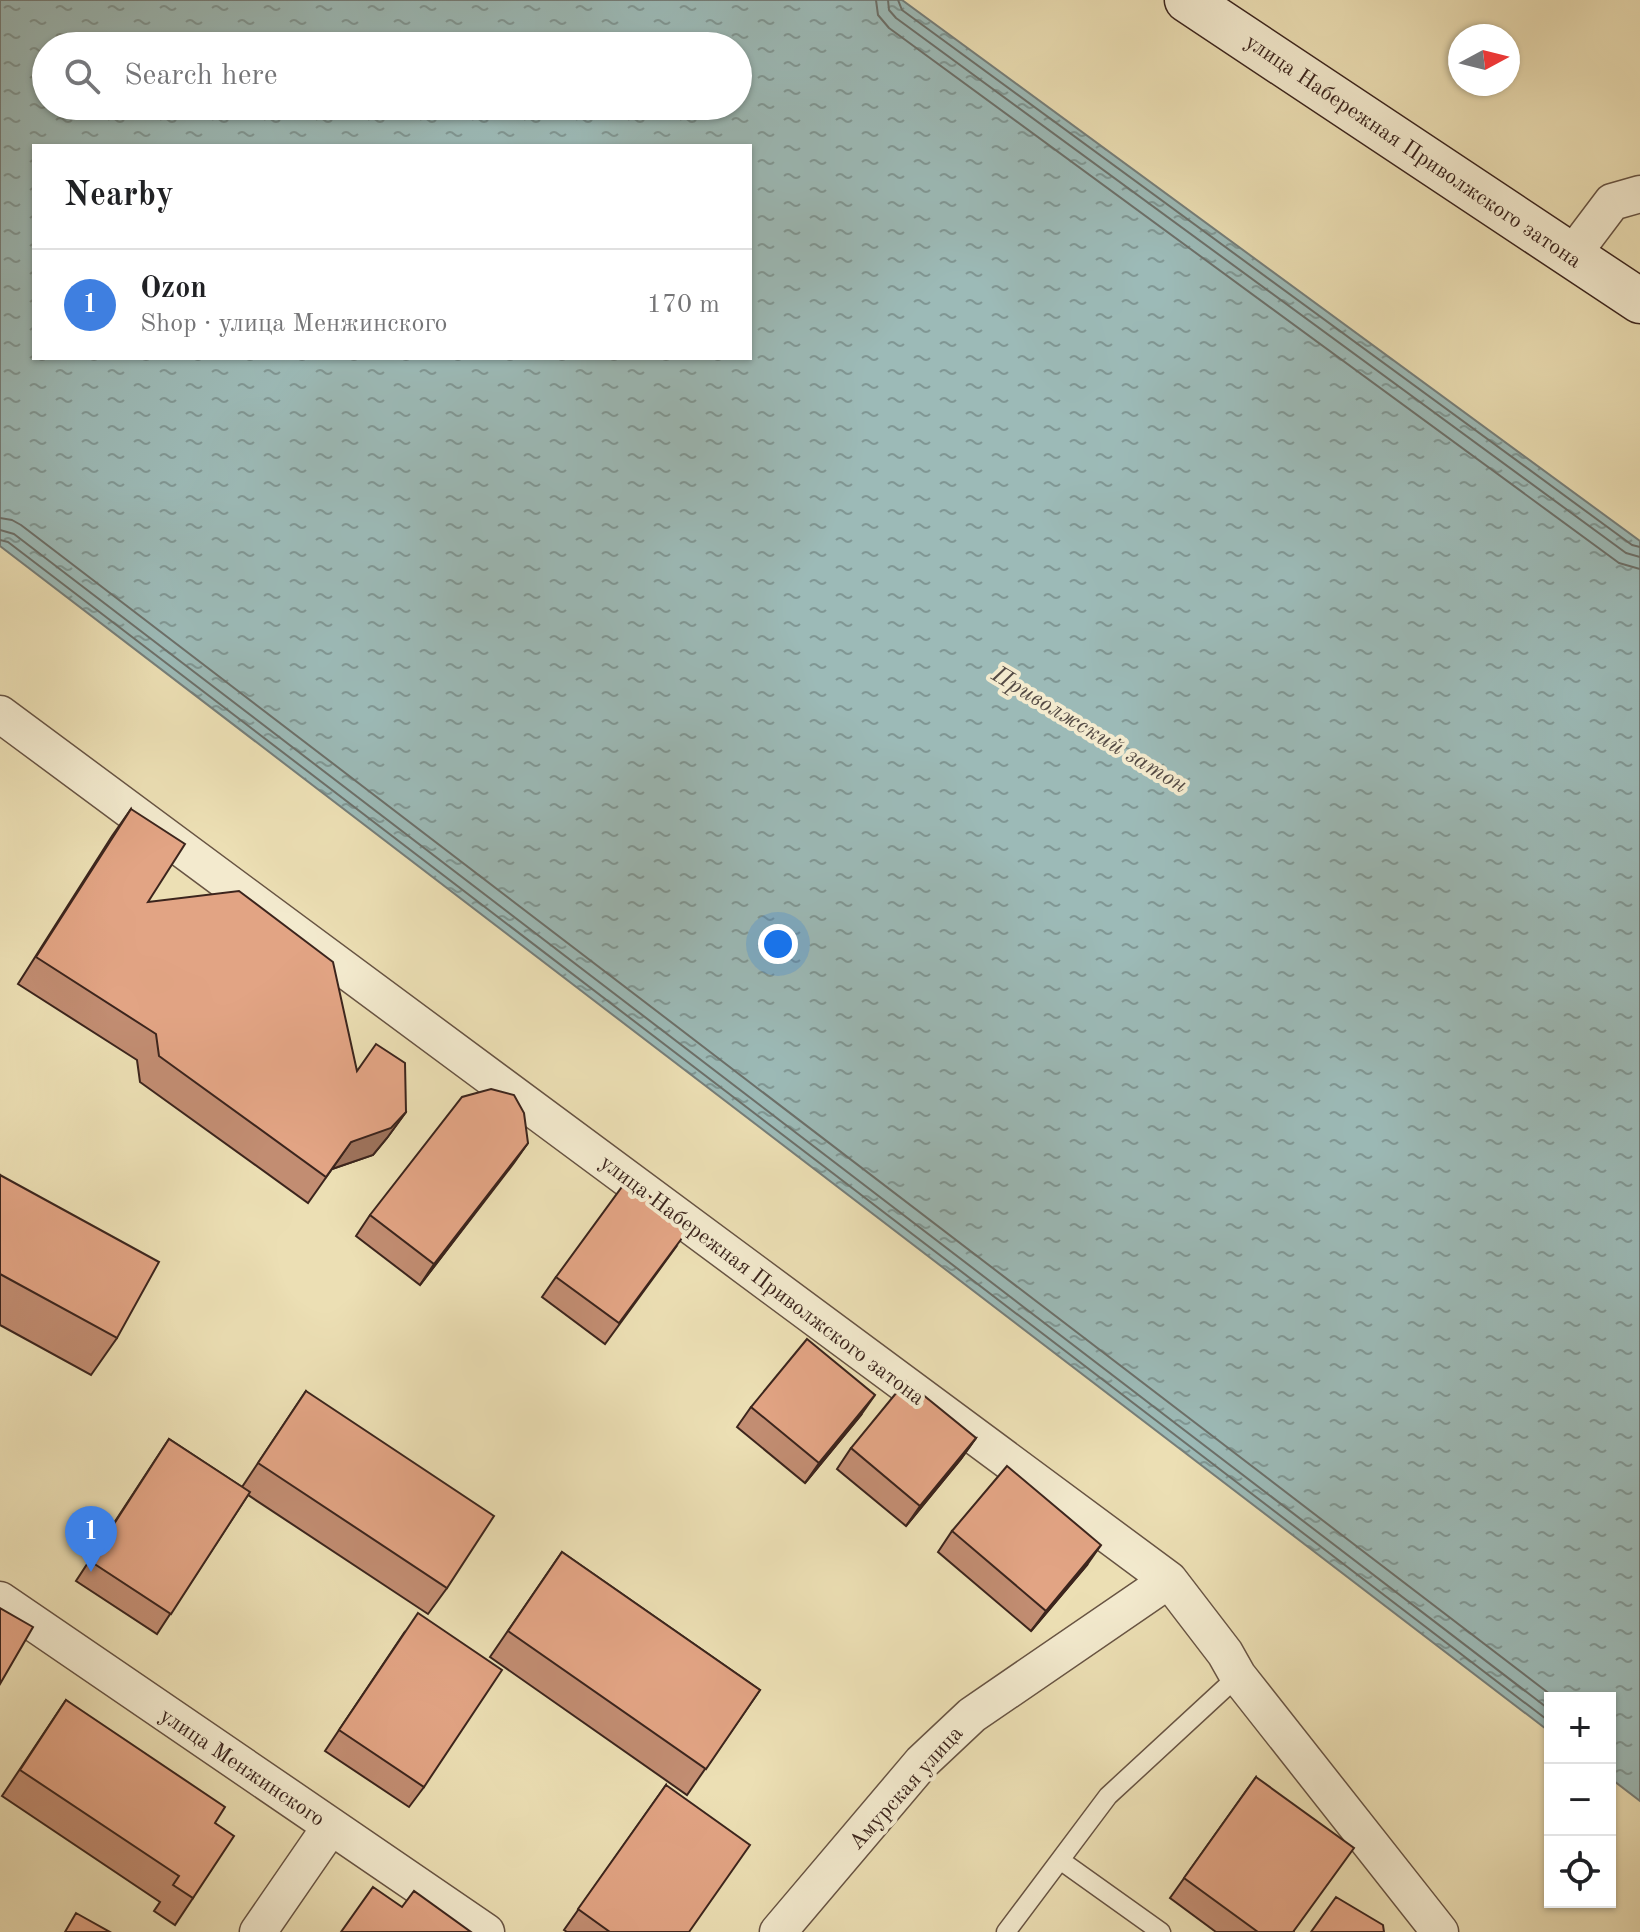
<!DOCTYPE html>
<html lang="en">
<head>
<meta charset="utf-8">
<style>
  :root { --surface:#fff; --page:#f2f2f2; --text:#202124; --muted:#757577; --line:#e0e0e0; --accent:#8f2418 }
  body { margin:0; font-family:"Old Standard TT",serif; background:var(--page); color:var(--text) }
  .controls { position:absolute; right:24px; bottom:24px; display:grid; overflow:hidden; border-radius:0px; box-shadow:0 2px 6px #0004 }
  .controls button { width:72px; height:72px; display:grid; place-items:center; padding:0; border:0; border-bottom:2px solid var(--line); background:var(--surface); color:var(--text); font:40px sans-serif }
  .compass { position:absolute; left:1448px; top:24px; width:72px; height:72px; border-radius:50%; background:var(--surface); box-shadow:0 2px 6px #0004; rotate:83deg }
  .you { position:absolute; left:778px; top:944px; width:28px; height:28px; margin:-20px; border:6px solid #fff; border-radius:50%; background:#1a73e8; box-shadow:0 0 0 12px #1a73e833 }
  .badge { display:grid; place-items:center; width:52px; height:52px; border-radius:50%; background:var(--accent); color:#fff; font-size:26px; font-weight:700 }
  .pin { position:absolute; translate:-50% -66px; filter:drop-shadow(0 2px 4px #0008) }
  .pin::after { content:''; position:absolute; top:42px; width:28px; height:24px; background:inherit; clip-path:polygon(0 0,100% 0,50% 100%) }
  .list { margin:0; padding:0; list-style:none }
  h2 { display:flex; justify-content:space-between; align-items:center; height:104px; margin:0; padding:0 32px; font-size:34px }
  h2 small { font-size:26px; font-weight:400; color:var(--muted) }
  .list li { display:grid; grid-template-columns:52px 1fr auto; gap:24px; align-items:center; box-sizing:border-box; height:112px; padding:0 32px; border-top:2px solid var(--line) }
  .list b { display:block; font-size:30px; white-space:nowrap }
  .list p { margin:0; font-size:26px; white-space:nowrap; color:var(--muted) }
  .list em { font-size:26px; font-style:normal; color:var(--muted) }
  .icon { flex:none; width:44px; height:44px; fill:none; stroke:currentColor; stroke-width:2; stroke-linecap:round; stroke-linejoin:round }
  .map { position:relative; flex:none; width:1640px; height:1932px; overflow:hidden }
  .search { position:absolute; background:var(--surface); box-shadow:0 2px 6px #0004; left:32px; top:32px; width:720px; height:88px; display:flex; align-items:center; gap:20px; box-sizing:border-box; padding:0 28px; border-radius:44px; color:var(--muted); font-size:30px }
  .panel { position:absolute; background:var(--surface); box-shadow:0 2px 6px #0004; left:32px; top:144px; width:720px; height:216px; border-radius:0px }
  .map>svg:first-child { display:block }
  .water { fill:url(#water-ripples); stroke:#767e79; stroke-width:2; fill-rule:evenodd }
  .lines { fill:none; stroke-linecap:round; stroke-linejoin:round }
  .shore { stroke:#6c706a; stroke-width:2 }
  .lane-casing { stroke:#685443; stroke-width:21 }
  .street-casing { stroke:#685443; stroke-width:39 }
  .secondary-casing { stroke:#3c251d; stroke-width:47 }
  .lane { stroke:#f3eace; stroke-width:18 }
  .street { stroke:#f3eace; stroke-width:36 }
  .secondary { stroke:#f3eace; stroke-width:44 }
  .wall { fill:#c28d72; stroke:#3c251d; stroke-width:2 }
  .shaded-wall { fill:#9e735c; stroke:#3c251d; stroke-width:2 }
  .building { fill:#e2a484; stroke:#3c251d; stroke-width:2 }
  .labels { text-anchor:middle; stroke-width:8; stroke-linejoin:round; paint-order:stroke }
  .street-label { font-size:22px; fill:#3c251d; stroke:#f3eace }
  .water-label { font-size:24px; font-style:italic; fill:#544a44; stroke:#f3eace }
</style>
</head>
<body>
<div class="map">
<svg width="1640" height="1932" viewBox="0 0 1640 1932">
  <defs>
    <pattern id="water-ripples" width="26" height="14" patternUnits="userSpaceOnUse" patternTransform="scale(2)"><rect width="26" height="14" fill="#9cbab7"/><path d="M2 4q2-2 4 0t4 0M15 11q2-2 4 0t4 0" fill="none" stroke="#809794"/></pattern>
  </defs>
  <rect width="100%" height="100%" fill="#ecdfb4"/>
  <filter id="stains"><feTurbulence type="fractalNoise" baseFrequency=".0025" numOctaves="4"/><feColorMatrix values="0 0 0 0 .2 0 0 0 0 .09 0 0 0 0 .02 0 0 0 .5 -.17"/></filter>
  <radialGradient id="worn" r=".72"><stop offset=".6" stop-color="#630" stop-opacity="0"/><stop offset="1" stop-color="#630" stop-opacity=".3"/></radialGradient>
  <path class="water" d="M0 0H902L1640 541V1801L1610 1778V1698H1550V1732L0 546ZM46 46H738V106H46ZM34 146H750V358H34Z"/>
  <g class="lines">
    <path class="shore" d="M876 0 878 15 889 28 1619 563 1640 569
      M888 0 889 10 896 18 1626 553 1640 557
      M898 0 902 10 1632 545 1640 547
      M0 518 12 520 21 525 1555 1698
      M0 530 14 534 1550 1710
      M0 540 8 542 1550 1722"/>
    <defs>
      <path id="lane" d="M1060 1860 1161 1932
        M1006 1932 1108 1796 1238 1676"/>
      <path id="street" d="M1572 255 1612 202 1640 194
        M0 714 1169 1580 1225 1653 1238 1676 1440 1932
        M0 1600 486 1932
        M258 1932 331 1826
        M778 1932 922 1762 972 1715 1169 1580"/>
      <path id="secondary" d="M1187 0 1640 301"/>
    </defs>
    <use href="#lane" class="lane-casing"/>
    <use href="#street" class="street-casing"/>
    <use href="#secondary" class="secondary-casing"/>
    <use href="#lane" class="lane"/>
    <use href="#street" class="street"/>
    <use href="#secondary" class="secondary"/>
  </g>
  <path class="wall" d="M131 809 148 902 357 1071 406 1112 387 1138 373 1155 332 1169 308 1203 140 1082 137 1060 18 984 112 836Z
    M528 1143 420 1285 356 1236 370 1215Z
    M0 1175 117 1338 91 1375 0 1325Z
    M676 1247 605 1344 542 1297 556 1277Z
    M306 1391 447 1588 428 1614 248 1495 157 1634 76 1581 169 1439 242 1487Z
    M751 1407 861 1415 805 1483 737 1427Z
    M976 1438 961 1459 906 1526 837 1469 851 1448Z
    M952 1531 1087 1565 1031 1631 938 1552Z
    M562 1552 760 1690 687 1795 490 1657Z
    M404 1633 424 1787 409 1807 325 1751Z
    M66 1700 215 1823 193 1898 175 1925 154 1911 160 1902 2 1796Z
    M1256 1777 1294 1932H1216L1170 1898Z
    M666 1785 689 1932H567L564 1930Z"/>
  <path class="shaded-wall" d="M406 1112 387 1138 373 1155 332 1169 351 1142Z
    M528 1143 514 1163 420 1285 434 1264Z
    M875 1395 861 1415 805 1483 819 1463Z
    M976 1438 961 1459 906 1526 920 1506Z
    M1101 1545 1087 1565 1031 1631 1046 1611Z"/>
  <path class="building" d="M131 809 185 844 148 902 239 891 333 962 357 1071 376 1044 405 1063 406 1112 391 1128 351 1142 326 1177 159 1056 156 1034 36 957Z
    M491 1089 514 1095 524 1113 528 1143 434 1264 370 1215 462 1097Z
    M0 1175 159 1262 117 1338 0 1274Z
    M627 1180 691 1226 619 1323 556 1277Z
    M807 1339 875 1395 819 1463 751 1407Z
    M906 1381 976 1438 920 1506 851 1448Z
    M306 1391 494 1516 447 1588 258 1463Z
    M169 1439 250 1492 171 1614 90 1561Z
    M1007 1466 1101 1545 1046 1611 952 1531Z
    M562 1552 760 1690 706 1769 508 1631Z
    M0 1608 33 1627 0 1684Z
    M418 1613 502 1670 424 1787 339 1730Z
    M66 1700 225 1807 215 1823 234 1836 193 1898 173 1885 179 1876 20 1770Z
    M1256 1777 1354 1848 1293 1932H1258L1184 1878Z
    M666 1785 750 1845 689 1932H610L578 1909Z
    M373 1887 402 1907 414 1891 471 1932H341Z
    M1336 1897 1383 1925 1384 1932H1311Z
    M76 1913 110 1932H65Z"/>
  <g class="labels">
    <g class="street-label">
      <text transform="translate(1414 150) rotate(34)" y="8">улица Набережная Приволжского затона</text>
      <text transform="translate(763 1279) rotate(37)" y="8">улица Набережная Приволжского затона</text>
      <text transform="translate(243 1766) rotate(34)" y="8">улица Менжинского</text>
      <text transform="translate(905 1787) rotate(-48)" y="8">Амурская улица</text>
    </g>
    <g class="water-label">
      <text transform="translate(1090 729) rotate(31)" y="8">Приволжский затон</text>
    </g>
  </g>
  <rect width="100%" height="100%" filter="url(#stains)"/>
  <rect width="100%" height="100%" fill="url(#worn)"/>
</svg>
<div class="controls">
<button>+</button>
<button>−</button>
<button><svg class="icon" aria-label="locate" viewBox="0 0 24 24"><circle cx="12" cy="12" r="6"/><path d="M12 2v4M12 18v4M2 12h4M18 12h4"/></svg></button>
</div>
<svg class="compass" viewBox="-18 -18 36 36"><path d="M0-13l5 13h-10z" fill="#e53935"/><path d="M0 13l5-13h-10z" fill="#757577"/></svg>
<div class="you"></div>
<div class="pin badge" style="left:91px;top:1572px;background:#3f7fe0">1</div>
<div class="search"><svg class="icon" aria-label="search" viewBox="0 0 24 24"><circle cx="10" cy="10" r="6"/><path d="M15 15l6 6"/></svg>Search here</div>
<section class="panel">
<h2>Nearby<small></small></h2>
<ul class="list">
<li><span class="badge" style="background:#3f7fe0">1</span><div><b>Ozon</b><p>Shop · улица Менжинского</p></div><em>170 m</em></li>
</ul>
</section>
</div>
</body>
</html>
